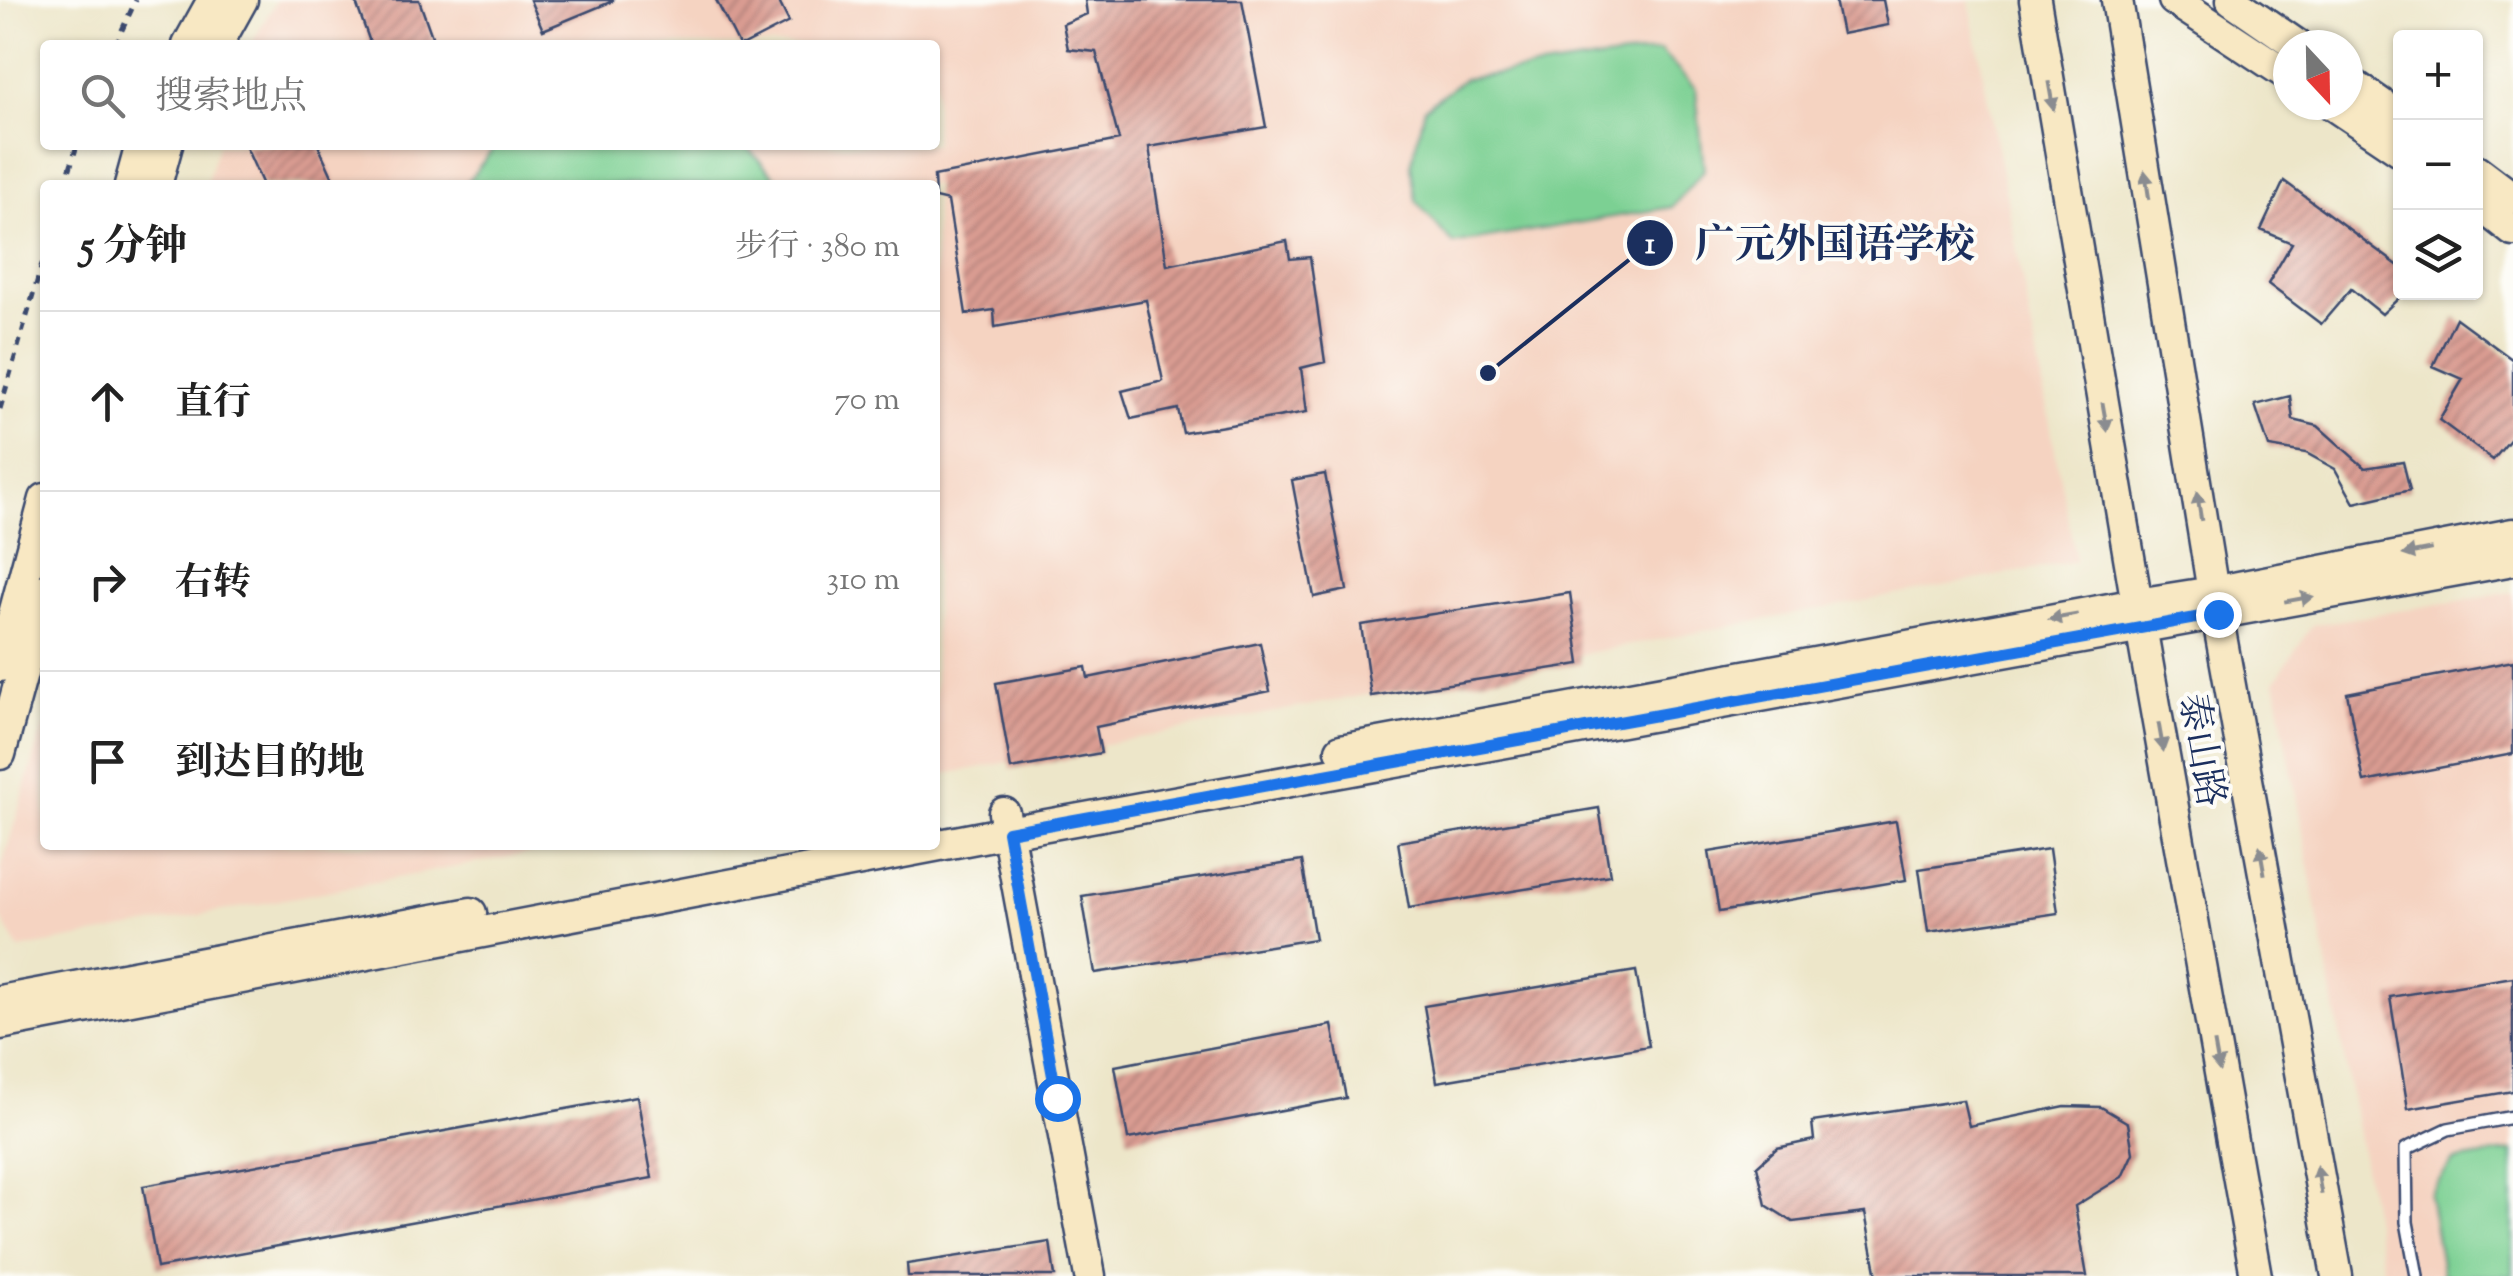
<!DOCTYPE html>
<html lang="zh">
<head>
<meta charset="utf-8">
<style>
  :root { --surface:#fff; --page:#f6f6f6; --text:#222; --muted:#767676; --line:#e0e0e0 }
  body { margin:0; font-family:"Sorts Mill Goudy","Noto Serif SC",serif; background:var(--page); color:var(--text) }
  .controls { position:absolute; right:30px; top:30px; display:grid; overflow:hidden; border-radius:10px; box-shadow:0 2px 8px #0004 }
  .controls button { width:90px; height:90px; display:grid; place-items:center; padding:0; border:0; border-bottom:2px solid var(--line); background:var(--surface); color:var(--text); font:50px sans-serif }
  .compass { position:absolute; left:2273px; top:30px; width:90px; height:90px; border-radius:50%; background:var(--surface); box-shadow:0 2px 8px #0004; rotate:158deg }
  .stop { position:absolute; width:30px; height:30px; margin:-22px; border:8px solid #1a73e8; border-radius:50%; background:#fff }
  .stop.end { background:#1a73e8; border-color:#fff; box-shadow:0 2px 10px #0008 }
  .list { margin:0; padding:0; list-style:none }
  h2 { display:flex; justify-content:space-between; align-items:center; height:130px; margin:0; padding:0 40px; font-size:42px }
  h2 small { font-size:32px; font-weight:400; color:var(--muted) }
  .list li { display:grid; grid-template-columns:65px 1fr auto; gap:30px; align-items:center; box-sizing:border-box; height:180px; padding:0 40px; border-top:2px solid var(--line) }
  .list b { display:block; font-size:38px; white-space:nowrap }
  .list em { font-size:32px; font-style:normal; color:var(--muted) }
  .icon { flex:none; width:55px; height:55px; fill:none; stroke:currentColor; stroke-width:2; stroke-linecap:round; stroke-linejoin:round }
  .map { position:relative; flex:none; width:2513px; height:1276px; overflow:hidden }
  .search { position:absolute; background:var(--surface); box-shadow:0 2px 8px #0004; left:40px; top:40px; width:900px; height:110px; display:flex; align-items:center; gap:25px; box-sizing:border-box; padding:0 35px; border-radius:10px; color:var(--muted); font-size:38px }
  .panel { position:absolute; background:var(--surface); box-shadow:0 2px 8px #0004; left:40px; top:180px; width:900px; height:670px; border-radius:10px }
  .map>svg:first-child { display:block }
  .built { fill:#f5d3c1 }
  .green { fill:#7cd093; stroke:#4c8078; stroke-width:2.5 }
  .building { fill:url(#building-hatch) }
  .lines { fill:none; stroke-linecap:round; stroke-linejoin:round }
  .lane-casing { stroke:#3a4a6e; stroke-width:16 }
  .secondary-casing { stroke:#3a4a6e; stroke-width:35 }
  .path { stroke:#3a4a6e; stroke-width:5; stroke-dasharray:8 8; stroke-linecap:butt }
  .lane { stroke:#fff; stroke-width:11 }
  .secondary { stroke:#f8e8c3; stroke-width:30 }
  .oneway { fill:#8a8c90 }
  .route { stroke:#1a73e8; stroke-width:12 }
  .labels { text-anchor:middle; stroke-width:8; stroke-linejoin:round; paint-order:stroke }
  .street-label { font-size:38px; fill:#1b2f5e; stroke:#fdfcf7 }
  .leader { fill:none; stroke:#1b2f5e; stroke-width:4 }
  .callout-dot { fill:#1b2f5e; stroke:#fdfcf7; stroke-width:4 }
  .mark-label { font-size:30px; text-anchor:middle; font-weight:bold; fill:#fff }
  .callout-label { font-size:40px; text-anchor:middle; font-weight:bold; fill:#1b2f5e; stroke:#fdfcf7; stroke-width:8; stroke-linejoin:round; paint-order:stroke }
</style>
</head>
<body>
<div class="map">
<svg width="2513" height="1276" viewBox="0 0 2513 1276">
  <defs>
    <pattern id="building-hatch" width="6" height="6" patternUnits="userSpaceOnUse" patternTransform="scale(2.5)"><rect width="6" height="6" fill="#da9c92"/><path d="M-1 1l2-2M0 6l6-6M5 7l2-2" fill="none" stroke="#b0807a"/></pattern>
  </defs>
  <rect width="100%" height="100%" fill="#fdfcf7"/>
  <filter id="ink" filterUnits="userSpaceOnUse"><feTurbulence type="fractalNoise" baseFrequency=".01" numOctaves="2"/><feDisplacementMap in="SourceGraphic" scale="20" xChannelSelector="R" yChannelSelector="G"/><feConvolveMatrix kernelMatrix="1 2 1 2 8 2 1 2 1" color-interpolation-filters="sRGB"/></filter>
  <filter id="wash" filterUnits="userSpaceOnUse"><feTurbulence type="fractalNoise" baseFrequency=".0048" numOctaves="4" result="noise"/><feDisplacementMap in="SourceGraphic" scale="40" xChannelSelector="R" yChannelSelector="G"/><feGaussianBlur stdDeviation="2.25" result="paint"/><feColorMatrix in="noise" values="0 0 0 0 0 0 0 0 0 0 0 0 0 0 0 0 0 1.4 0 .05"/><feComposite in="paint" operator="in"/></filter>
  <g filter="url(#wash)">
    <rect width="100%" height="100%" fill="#ede6c9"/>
    <path class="built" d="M276 0H1969L2076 561 935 776V185H206L218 145H935V45H251Z
      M2513 592V1276H2384L2275 681 2312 625Z
      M45 721V845H572L19 949 0 916V872Z"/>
    <path class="green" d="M1660 51 1696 89 1704 170 1672 207 1453 244 1416 201 1411 166 1424 108 1464 79Z
      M496 145H745L776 178 778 185H465Z
      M2513 1151V1276H2443L2429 1194 2453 1161Z"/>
    <g id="blocks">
      <path class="building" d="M355 0H419L435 45H371Z
        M530 0H613V1L543 30Z
        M716 0H778L789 22 744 45H739Z
        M1085 0H1242L1266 127 1149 147 1167 265 1287 241 1290 259 1310 257 1325 362 1301 368 1307 412 1183 433 1178 409 1131 419 1122 391 1163 381 1146 300 995 327 994 310 966 314 948 201 935 198 934 176 1119 140 1096 52 1068 49 1063 24 1087 14Z
        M1835 0H1883L1888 25 1842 34Z
        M245 145H318L336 185H263Z
        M2284 181 2400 267V297L2382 314 2351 289 2321 324 2268 284 2292 243 2261 230Z
        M2456 318 2513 360V436L2493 460 2439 420 2463 379 2433 366Z
        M2290 396 2293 420 2318 426 2365 468 2403 462 2410 490 2354 503 2335 469 2306 453 2269 447 2255 405Z
        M1325 474 1347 590 1314 597 1292 480Z
        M1570 593 1580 664 1371 696 1361 625Z
        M1260 643 1270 691 1096 727 1101 753 1011 769 996 683 1086 667 1088 678Z
        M2513 661V754L2364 782 2347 693Z
        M1599 808 1610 875 1409 908 1398 842Z
        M1896 821 1906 880 1719 912 1709 852Z
        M2049 849 2058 913 1928 932 1919 869Z
        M1302 861 1315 939 1095 973 1082 896Z
        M1636 971 1649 1046 1437 1082 1424 1006Z
        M2513 977V1091L2408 1109 2390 997Z
        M1332 1025 1346 1098 1128 1139 1115 1066Z
        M637 1096 652 1178 157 1268 143 1186Z
        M1963 1100 1969 1126 2065 1106 2101 1107 2128 1123 2133 1153 2122 1177 2075 1206 2087 1276H1877L1865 1213 1793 1222 1766 1205 1757 1166 1777 1148 1814 1140 1812 1122Z
        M1050 1242 1055 1276H908L907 1264Z"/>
    </g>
  </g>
  <g filter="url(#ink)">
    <use href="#blocks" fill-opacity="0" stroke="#3a4a6e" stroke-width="2.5"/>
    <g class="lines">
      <defs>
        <path id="lane" d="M2417 1276 2407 1222 2406 1149 2448 1129 2513 1117"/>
        <path id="secondary" d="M2035 0 2137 604 2256 1276
          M2117 0 2213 592 2337 1276
          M2174 0 2288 75
          M2232 0 2297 45
          M188 45 213 0
          M217 45 242 0
          M2348 81 2400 117
          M2333 105 2400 150
          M2476 170 2513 198
          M130 185 141 145
          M156 185 167 145
          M2476 202 2513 231
          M0 666 45 499
          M1341 750 2137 604 2213 592 2513 534
          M0 754 45 590
          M1004 813 1090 1276
          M0 1001 471 913
          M0 1024 1008 832 2513 560"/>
      </defs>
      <use href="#lane" class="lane-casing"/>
      <use href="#secondary" class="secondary-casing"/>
      <path class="path" d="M115 45 136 0
        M65 185 77 145
        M0 409 45 254"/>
      <use href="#lane" class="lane"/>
      <use href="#secondary" class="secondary"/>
    </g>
    <defs><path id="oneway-solid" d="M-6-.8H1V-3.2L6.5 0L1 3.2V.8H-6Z" transform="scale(2.5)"/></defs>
    <g class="oneway">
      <use href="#oneway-solid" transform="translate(2051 96) rotate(80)"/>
      <use href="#oneway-solid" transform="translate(2147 185) rotate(-99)"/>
      <use href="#oneway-solid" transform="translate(2105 417) rotate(80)"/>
      <use href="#oneway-solid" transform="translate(2199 506) rotate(-99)"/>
      <use href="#oneway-solid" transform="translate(2417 552) rotate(169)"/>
      <use href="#oneway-solid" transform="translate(2299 599) rotate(-10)"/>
      <use href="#oneway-solid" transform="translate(2063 617) rotate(170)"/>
      <use href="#oneway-solid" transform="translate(2161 737) rotate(80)"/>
      <use href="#oneway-solid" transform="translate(2262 860) rotate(-100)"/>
      <use href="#oneway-solid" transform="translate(2217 1057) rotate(80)"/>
      <use href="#oneway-solid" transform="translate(2319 1180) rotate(-100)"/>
    </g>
  </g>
  <g class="lines" filter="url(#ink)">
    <path class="route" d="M1057 1098 1008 832 2218 614"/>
  </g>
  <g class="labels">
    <g class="street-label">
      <text transform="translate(2203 750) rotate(80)" y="13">泰山路</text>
    </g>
  </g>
  <path class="leader" d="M1488 373L1650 243"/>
  <g class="callout-dot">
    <circle cx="1488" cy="373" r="10"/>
    <circle cx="1650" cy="243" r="25"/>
  </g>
  <g class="mark-label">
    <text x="1650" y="253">1</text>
  </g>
  <g class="callout-label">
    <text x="1835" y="257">广元外国语学校</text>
  </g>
</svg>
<div class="controls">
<button>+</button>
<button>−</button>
<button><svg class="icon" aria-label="layers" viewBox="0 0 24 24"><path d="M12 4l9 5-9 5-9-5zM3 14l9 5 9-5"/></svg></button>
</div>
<svg class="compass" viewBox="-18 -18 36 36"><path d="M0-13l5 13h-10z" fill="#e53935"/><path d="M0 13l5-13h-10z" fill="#767676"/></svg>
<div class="stop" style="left:1057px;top:1098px"></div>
<div class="stop end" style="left:2218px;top:614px"></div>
<div class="search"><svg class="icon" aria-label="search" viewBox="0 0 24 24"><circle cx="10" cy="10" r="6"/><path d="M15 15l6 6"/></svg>搜索地点</div>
<section class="panel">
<h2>5 分钟<small>步行 · 380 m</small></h2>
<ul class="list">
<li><svg class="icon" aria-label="ahead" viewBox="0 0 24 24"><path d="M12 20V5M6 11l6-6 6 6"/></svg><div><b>直行</b></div><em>70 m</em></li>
<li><svg class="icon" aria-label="right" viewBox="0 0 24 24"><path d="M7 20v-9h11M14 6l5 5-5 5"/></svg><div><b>右转</b></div><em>310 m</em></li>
<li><svg class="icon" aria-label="arrive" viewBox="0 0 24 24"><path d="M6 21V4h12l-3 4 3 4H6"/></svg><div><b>到达目的地</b></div></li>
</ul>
</section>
</div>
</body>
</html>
